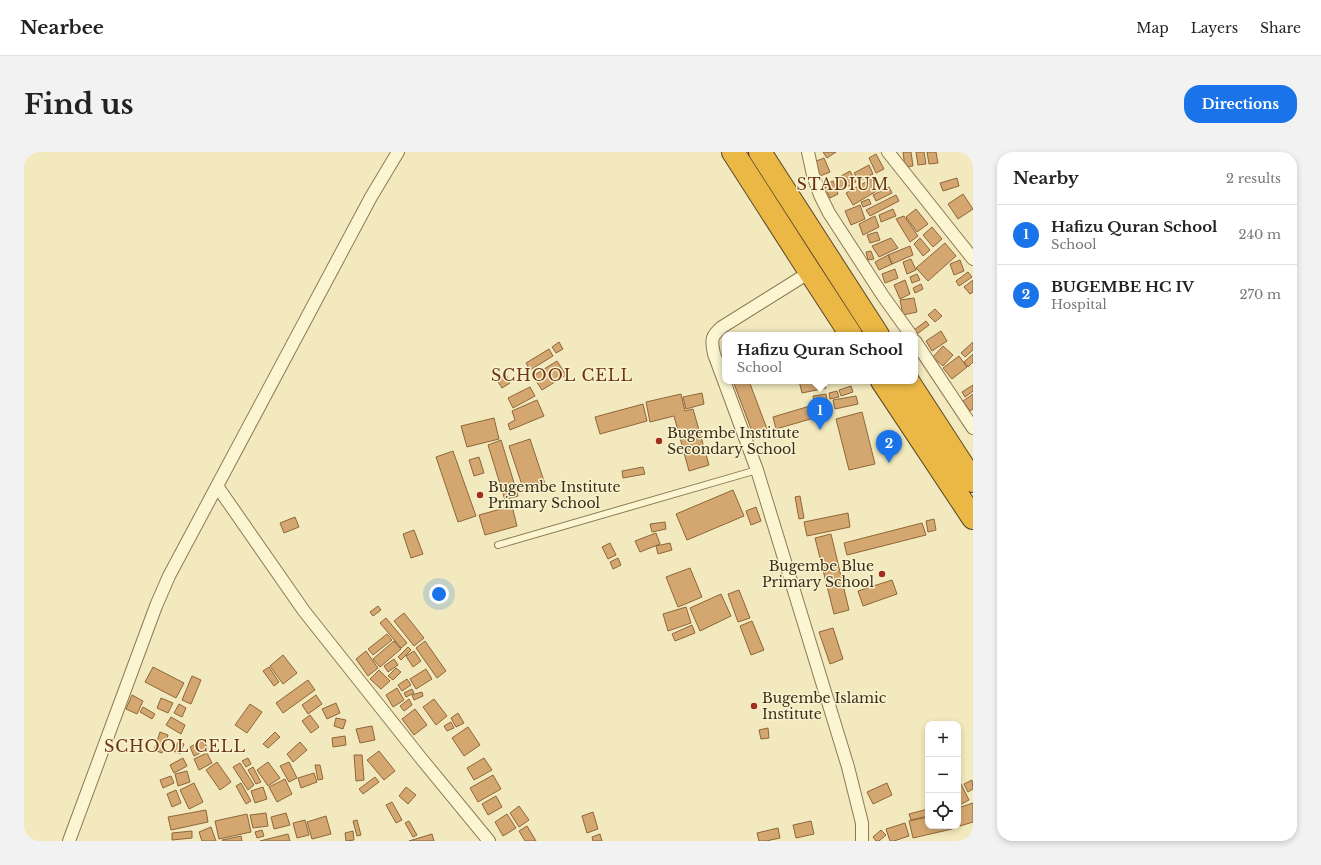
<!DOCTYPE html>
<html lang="en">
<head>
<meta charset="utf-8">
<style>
  :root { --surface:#fff; --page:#f2f2f2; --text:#222; --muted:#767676; --line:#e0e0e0; --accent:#1a73e8 }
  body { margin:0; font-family:"Libre Baskerville",serif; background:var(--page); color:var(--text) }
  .controls { position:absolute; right:12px; bottom:12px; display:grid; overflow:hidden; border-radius:8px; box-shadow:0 2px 6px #0003 }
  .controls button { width:36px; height:36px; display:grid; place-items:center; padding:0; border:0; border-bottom:1px solid var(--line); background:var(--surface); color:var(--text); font:20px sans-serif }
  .you { position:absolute; left:415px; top:442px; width:14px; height:14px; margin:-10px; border:3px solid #fff; border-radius:50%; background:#1a73e8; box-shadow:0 0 0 6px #1a73e833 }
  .badge { display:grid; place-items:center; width:26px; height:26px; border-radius:50%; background:var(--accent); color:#fff; font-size:13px; font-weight:700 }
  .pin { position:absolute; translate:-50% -33px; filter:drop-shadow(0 1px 2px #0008) }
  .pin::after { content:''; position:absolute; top:21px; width:14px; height:12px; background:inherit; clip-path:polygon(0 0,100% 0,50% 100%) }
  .popup { position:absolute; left:698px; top:180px; width:196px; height:52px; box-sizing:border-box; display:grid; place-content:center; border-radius:8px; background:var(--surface); filter:drop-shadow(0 1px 3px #0005); font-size:13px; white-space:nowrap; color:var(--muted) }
  .popup b { font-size:15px; color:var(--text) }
  .popup::after { content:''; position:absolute; left:50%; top:100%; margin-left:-8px; border:8px solid transparent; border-top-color:var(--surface) }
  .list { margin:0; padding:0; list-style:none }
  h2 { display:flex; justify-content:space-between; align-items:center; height:52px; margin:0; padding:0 16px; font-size:17px }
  h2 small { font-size:13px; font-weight:400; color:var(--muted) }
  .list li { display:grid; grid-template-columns:26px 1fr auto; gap:12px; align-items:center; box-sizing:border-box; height:60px; padding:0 16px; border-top:1px solid var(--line) }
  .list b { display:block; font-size:15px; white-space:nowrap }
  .list p { margin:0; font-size:13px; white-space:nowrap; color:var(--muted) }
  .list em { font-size:13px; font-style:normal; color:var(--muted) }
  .icon { flex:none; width:22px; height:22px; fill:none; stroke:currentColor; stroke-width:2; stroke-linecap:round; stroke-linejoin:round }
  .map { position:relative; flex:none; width:949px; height:689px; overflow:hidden; border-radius:16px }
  header { display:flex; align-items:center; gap:24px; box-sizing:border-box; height:56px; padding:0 20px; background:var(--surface); border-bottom:1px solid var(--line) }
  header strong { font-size:19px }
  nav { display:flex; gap:22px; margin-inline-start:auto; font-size:14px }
  .intro { display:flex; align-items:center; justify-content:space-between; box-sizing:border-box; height:96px; padding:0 24px }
  h1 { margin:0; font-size:28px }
  .button { padding:10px 18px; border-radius:16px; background:var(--accent); color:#fff; font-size:14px; font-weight:700 }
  main { display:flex; gap:24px; padding:0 24px }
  aside { flex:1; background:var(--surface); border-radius:16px; box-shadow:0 2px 6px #0003 }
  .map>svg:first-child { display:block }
  .building { fill:#d4a770; stroke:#8e6639 }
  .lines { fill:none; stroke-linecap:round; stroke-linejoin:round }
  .lane-casing { stroke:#8c7a55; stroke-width:8 }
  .street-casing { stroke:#8c7a55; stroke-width:14 }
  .highway-casing { stroke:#59462a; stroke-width:24 }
  .lane { stroke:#fcf5d2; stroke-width:6 }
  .street { stroke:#fcf5d2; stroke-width:12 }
  .highway { stroke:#ebb846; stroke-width:22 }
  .poi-dot { fill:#a12f1f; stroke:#f9f2cf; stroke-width:1.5 }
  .labels { text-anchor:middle; stroke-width:3; stroke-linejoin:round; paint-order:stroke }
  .poi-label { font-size:14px; fill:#3a2e1b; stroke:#f9f2cf; text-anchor:start }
  .quarter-label { font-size:16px; letter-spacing:1px; fill:#6b3316; stroke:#f9f2cf }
</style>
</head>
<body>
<header>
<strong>Nearbee</strong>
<nav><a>Map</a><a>Layers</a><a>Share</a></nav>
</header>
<div class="intro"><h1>Find us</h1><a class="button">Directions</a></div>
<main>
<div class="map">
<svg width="949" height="689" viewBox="0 0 949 689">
  <rect width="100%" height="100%" fill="#f2e9be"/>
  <path class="building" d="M799 0H812L803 6Z
    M879 0H887L889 14 881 15Z
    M892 0H900L902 12 894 13Z
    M903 0H912L914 11 905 12Z
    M852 2 860 17 852 21 845 6Z
    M800 6 806 20 796 24 790 10Z
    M845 13 849 22 835 29 830 21Z
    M826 19 832 30 817 38 812 27Z
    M849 26 856 37 829 53 822 41Z
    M933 26 935 34 919 39 916 31Z
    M809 29 814 42 806 46 800 33Z
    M865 35 868 41 852 49 849 43Z
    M939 42 949 57 934 67 924 52Z
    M872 43 875 49 846 64 842 58Z
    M845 47 847 52 839 55 837 50Z
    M836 53 841 67 827 73 821 59Z
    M869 57 872 64 857 70 855 63Z
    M892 57 904 72 893 80 882 65Z
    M851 64 855 75 839 83 835 72Z
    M880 64 894 84 886 90 872 67Z
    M908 75 918 87 909 95 899 83Z
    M853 80 856 88 846 91 843 83Z
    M867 86 874 96 855 105 848 94Z
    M896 86 906 98 899 104 890 92Z
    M921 91 932 104 904 129 892 116Z
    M886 94 889 103 868 112 864 103Z
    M847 99 850 107 844 108 842 100Z
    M864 103 868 112 855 118 851 110Z
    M887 107 892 118 883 122 879 110Z
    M936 108 940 119 930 123 926 112Z
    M871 117 874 126 861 131 858 122Z
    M944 120 948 125 935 134 932 129Z
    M893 122 896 128 888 131 886 125Z
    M881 128 886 142 876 147 870 133Z
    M949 128V140L946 142 940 135Z
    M897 132 899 137 891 141 889 136Z
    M890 146 893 160 879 163 876 148Z
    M911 157 918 164 911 170 904 163Z
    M902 169 905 173 893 182 890 178Z
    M917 179 923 189 908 199 902 189Z
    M535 190 539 197 532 201 528 195Z
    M949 190V198L941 205 937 201Z
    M919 194 929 203 919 214 909 205Z
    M525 197 529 204 506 218 502 211Z
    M949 202V210L944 215 940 210Z
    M935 204 943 215 928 227 919 216Z
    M533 209 542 223 518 238 509 224Z
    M482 222 486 231 478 236 473 228Z
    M709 229H725L743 277 729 282Z
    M775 229H800L802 236 778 241Z
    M949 233V239L941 245 938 240Z
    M827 234 829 240 817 244 815 238Z
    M506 235 511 244 489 256 484 246Z
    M813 239 815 245 806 247 805 241Z
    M678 241 680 252 662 257 659 245Z
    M657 242 661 259 669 257 685 313 665 319 650 264 626 270 622 250Z
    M802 242 805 258 792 260 789 244Z
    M949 242V257L946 259 939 249Z
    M832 244 834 252 811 257 809 248Z
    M513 248 520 264 486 278 484 272 491 268 488 259Z
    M619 252 623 269 576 282 571 265Z
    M786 254 790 266 752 277 749 265Z
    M838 260 851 312 825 318 812 267Z
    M470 266 475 287 443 295 437 274Z
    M506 287 521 332 500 339 485 294Z
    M477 288 494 344 481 348 464 293Z
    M429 299 452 364 434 370 412 305Z
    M455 305 460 321 450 324 445 308Z
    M619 315 621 322 599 326 598 319Z
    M709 338 720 364 663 388 652 362Z
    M776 344 780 366 775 367 771 345Z
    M488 354 493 374 461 383 455 363Z
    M732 355 737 369 727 373 722 359Z
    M824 361 826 375 783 384 780 370Z
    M271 365 275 375 260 381 256 371Z
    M910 367 912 378 904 380 902 369Z
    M641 370 642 377 628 380 626 372Z
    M898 371 902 383 823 403 820 391Z
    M390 378 399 402 387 406 379 382Z
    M632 381 636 392 616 400 611 389Z
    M807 382 825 458 810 462 791 386Z
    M586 391 592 403 584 407 578 395Z
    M646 391 648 398 634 402 632 394Z
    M594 406 597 413 589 417 586 410Z
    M666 416 678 445 654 455 642 425Z
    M868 428 873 442 839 454 834 439Z
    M715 438 726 466 714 470 704 442Z
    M697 442 707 464 676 479 666 456Z
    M354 454 357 458 349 464 346 460Z
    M662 455 667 471 644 479 639 462Z
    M380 461 400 486 390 494 370 469Z
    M362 466 383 491 377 496 356 471Z
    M728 469 740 498 727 503 716 474Z
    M668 473 671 481 651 489 648 482Z
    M809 476 819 507 806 512 795 480Z
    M363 482 368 488 349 503 344 497Z
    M370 489 377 497 356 515 349 507Z
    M401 489 422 519 413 526 392 496Z
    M384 495 387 498 377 508 374 505Z
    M342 499 354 516 344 524 332 507Z
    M390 499 397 509 389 515 382 504Z
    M259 503 273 521 259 532 246 514Z
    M370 507 374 513 364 520 360 514Z
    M129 515 160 531 152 546 121 530Z
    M245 515 255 530 250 534 239 519Z
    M372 516 377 520 369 528 364 524Z
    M402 517 408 527 392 537 386 527Z
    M355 518 366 529 357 537 346 527Z
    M168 524 177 528 167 552 158 548Z
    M383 527 387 533 378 539 374 533Z
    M284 528 291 538 259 561 252 551Z
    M373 536 380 548 369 555 362 543Z
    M388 537 390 541 382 545 380 541Z
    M398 540 399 544 390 548 388 543Z
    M108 543 119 549 113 562 102 557Z
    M292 543 298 552 284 562 278 553Z
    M137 546 149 551 144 561 133 556Z
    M385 547 388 553 380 559 376 554Z
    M410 547 423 564 412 573 399 555Z
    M312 551 316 561 303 567 298 557Z
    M155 552 162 556 158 565 150 561Z
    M226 552 238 560 223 581 211 573Z
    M119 555 131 562 128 567 116 560Z
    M391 557 403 573 390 583 378 567Z
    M434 561 440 571 432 575 427 566Z
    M286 563 295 575 287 581 278 569Z
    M147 565 161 573 157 582 142 573Z
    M312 566 322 568 319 577 310 574Z
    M427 570 430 576 423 579 420 574Z
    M348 574 351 588 336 591 332 577Z
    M444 575 456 593 440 604 428 586Z
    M744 576 745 586 737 587 735 578Z
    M136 580 144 583 138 601 130 598Z
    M251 580 256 585 244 596 239 592Z
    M321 584 322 593 309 595 308 586Z
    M179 588 184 597 170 604 166 595Z
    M154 590 160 592 156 602 150 599Z
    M276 590 283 598 269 610 263 602Z
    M355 599 371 619 360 628 343 608Z
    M183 601 188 611 175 618 170 607Z
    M330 603H338L340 628 332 629Z
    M159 606 163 614 150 621 146 613Z
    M224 606 227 612 222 615 218 609Z
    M460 606 468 618 450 628 443 616Z
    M193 610 207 630 196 638 182 618Z
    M244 610 256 626 244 634 233 618Z
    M265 610 273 626 265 630 256 614Z
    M216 611 230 633 224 638 209 615Z
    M291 613H296L299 627 294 628Z
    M229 615 237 630 232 632 224 618Z
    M163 619 166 630 154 634 151 622Z
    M290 621 293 630 277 636 274 626Z
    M469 623 477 637 454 650 446 636Z
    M147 624 150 631 139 636 136 628Z
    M351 625 355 630 339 642 335 637Z
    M261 627 268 642 253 650 245 635Z
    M948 628 949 637 944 640 940 632Z
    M936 630 945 648 934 654V631Z
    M170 631 179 650 165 657 156 638Z
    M217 631 227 649 222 652 212 634Z
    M863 631 868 643 849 652 843 640Z
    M239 635 243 647 231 651 227 639Z
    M382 635 392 643 384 652 375 644Z
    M152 638 157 651 148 655 143 642Z
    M472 644 478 655 464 663 458 652Z
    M368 650 378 668 372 671 362 653Z
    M949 651V670L936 674 934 666V656Z
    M495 654 505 668 495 675 486 661Z
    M904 657V664L887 668 885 662Z
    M182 658 184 670 147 678 144 665Z
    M569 660 574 677 563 681 558 664Z
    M242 661 244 674 229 676 226 663Z
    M262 661 266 673 250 677 247 665Z
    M223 662 227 680 195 687 191 669Z
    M483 662 492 676 479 684 471 670Z
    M302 664 307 682 288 687 283 670Z
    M904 665V674H928V677L889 686 885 669Z
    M281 668 285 683 273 686 269 671Z
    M333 668 337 683 333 684 329 669Z
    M385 669 393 683 389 685 381 671Z
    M787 669 790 682 772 686 769 673Z
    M881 671 885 684 870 689H866L862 677Z
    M503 674 512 689H501L495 679Z
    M187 675 192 689H178L175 680Z
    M754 676 756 686 742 689H735L733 681Z
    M238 678 240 684 233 686 231 680Z
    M857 678 862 683 855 689H852L849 685Z
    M168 679V686L148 688V681Z
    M329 679 330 688 322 689 321 681Z
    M264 682 266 689H236Z
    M408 682 410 689H385Z
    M576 682 578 689H569L568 685Z
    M217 684 218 689H199L198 688Z"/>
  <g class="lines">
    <defs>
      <path id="lane" d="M474 393 733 318"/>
      <path id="street" d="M784 0 789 23 796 43 805 61 859 144 887 183
        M864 0 949 107
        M786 120 698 175C687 184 687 188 690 202L733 318 824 615 838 671V689
        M891 189 949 276
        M193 334 280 459 396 605 465 689
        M45 689 132 454 145 424 347 45 374 0"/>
      <path id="highway" d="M709 0 786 120 827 183
        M736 0 854 183
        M858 229 949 366
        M884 229 949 329"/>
    </defs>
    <use href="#lane" class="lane-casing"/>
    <use href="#street" class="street-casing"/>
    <use href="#highway" class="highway-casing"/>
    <use href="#lane" class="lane"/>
    <use href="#street" class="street"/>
    <use href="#highway" class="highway"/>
  </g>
  <g class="poi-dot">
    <circle cx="635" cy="289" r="4"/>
    <circle cx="456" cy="343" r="4"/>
    <circle cx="858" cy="422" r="4"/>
    <circle cx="730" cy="554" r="4"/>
  </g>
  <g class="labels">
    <g class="poi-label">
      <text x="643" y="286">Bugembe Institute<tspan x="643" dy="16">Secondary School</tspan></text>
      <text x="464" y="340">Bugembe Institute<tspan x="464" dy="16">Primary School</tspan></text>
      <text x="850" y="419" text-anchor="end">Bugembe Blue<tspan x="850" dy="16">Primary School</tspan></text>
      <text x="738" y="551">Bugembe Islamic<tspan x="738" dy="16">Institute</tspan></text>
    </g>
    <g class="quarter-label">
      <text x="819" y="38">STADIUM</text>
      <text x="538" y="229">SCHOOL CELL</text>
      <text x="151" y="600">SCHOOL CELL</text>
    </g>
  </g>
</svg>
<div class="controls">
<button>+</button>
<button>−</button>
<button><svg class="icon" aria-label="locate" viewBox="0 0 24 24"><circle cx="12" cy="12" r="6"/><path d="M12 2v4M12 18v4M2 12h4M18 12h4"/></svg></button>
</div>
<div class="you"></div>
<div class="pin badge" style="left:796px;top:278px">1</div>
<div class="popup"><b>Hafizu Quran School</b>School</div>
<div class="pin badge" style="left:865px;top:311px">2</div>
</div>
<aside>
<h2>Nearby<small>2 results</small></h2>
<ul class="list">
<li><span class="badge">1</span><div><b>Hafizu Quran School</b><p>School</p></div><em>240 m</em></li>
<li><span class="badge">2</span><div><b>BUGEMBE HC IV</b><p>Hospital</p></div><em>270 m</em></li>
</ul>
</aside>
</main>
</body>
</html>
